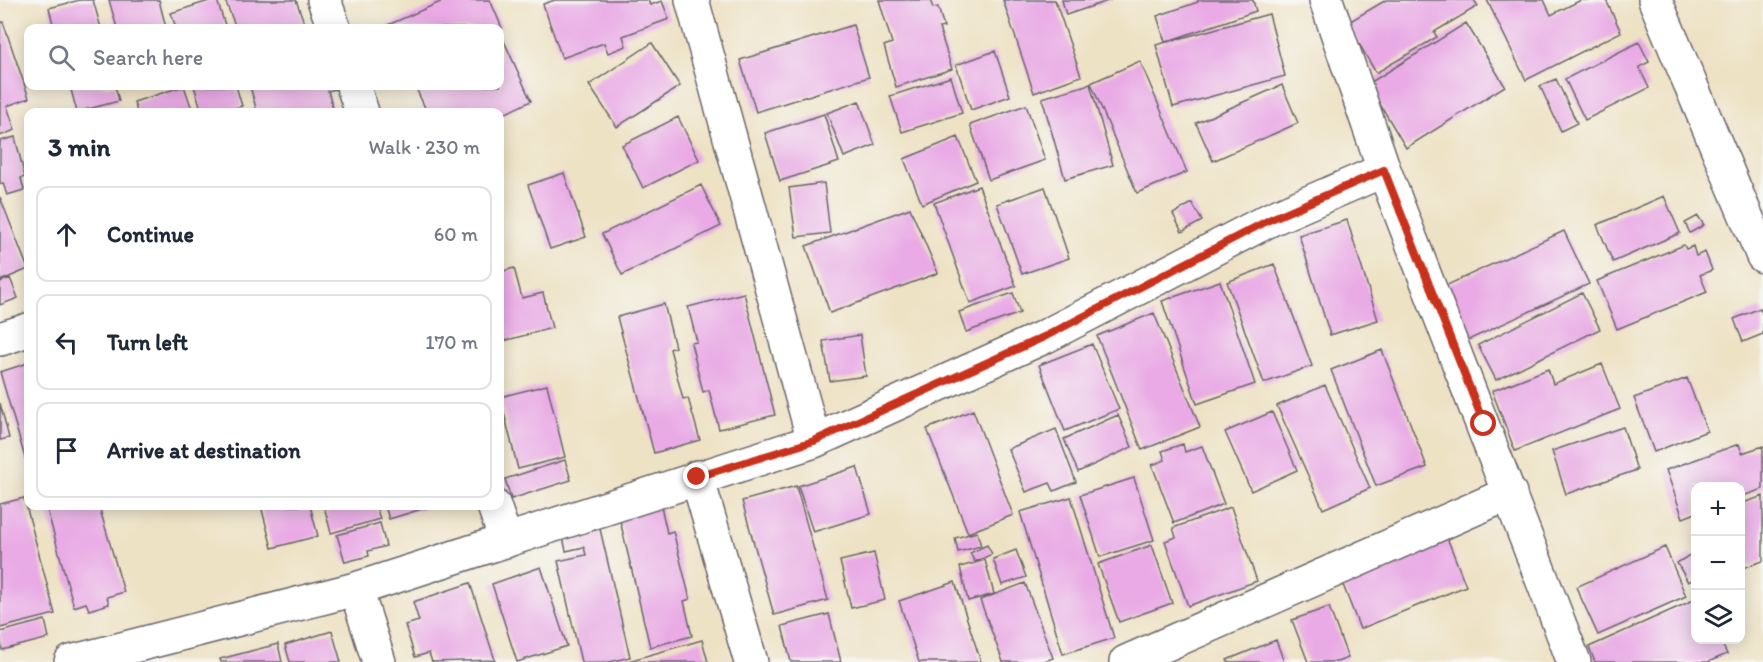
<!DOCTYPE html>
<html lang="en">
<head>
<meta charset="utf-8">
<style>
  :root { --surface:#fff; --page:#f6f6f7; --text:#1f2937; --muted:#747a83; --line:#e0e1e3 }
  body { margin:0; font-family:Itim,sans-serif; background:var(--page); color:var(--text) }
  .controls { position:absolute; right:18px; bottom:18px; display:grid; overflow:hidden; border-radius:12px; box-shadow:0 3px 15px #0003 }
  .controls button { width:54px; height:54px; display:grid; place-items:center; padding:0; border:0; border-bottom:2px solid var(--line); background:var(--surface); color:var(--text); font:30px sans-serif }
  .stop { position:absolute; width:18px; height:18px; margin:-14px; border:4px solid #c8321e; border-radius:50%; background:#fff }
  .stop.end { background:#c8321e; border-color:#fff; box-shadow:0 2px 6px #0008 }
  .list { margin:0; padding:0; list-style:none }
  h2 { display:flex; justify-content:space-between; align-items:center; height:78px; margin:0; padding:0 24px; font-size:26px }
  h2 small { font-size:20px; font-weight:400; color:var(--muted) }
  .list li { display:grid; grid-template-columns:39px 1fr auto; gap:18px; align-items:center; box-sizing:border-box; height:96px; margin:0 12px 12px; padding:0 12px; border:2px solid var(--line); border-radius:12px }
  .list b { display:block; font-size:22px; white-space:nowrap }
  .list em { font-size:20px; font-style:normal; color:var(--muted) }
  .icon { flex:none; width:33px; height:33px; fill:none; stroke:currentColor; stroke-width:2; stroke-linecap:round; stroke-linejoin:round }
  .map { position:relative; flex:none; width:1763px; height:662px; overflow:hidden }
  .search { position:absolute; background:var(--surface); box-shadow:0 3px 15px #0003; left:24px; top:24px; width:480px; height:66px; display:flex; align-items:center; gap:15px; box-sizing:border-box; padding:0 21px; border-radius:12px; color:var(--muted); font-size:22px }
  .panel { position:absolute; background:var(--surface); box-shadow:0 3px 15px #0003; left:24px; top:108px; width:480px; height:402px; border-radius:12px }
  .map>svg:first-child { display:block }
  .building { fill:#e9aae5 }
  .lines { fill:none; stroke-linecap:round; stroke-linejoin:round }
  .minor-casing { stroke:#69656b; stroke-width:36 }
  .minor { stroke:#fff; stroke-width:33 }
  .route { stroke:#c8321e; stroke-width:8 }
</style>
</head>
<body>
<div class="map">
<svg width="1763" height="662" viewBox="0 0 1763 662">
  <rect width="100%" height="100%" fill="#f6f6f2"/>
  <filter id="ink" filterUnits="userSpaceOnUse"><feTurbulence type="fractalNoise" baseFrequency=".0167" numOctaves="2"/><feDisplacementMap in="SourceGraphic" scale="12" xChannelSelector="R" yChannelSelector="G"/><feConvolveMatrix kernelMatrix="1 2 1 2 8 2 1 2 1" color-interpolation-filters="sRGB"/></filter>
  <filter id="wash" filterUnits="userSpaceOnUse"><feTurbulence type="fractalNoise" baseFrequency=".008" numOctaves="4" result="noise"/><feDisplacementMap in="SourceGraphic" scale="24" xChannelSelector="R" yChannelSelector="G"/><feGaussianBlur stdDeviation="1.35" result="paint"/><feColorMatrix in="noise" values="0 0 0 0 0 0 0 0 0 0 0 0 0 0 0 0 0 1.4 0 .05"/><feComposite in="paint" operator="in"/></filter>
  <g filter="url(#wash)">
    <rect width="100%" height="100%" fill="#eee2c5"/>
    <g id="blocks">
      <path class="building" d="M80 0H93L101 28H54L49 8Z
        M109 0H159L166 28H117Z
        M212 0H217L226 28H176L171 13Z
        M225 0H296L306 28H236Z
        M445 0H490L502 28H381Z
        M555 0H648L650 5 662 1 669 19 623 36 626 46 608 53 604 43 562 58 543 4Z
        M879 0H930L933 8 938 7 944 27 939 28 952 69 896 87 884 46 892 43Z
        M1003 0H1055L1081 76 1034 93Z
        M1062 0H1111L1066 15Z
        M1198 0H1253L1256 11 1165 42 1157 16 1198 2Z
        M1386 0H1474L1478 6 1434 32 1437 37 1376 73 1347 23Z
        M1487 0H1544L1551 15 1581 0H1606L1621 32 1526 80Z
        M1269 14 1285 76 1173 107 1156 45Z
        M3 22 29 98 7 106 15 130 0 136V23Z
        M1466 23 1505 86 1406 148 1368 84Z
        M853 25 869 77 756 112 740 60Z
        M504 41 531 101 500 116V112H427L415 86H500V44Z
        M1639 42 1649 62 1639 67 1649 88 1585 120 1565 79Z
        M652 43 680 86 617 127 589 85Z
        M995 51 1010 96 971 110 956 65Z
        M1140 61 1187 172 1137 193 1091 83Z
        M951 77 962 113 902 132 890 96Z
        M1556 79 1577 123 1561 131 1540 86Z
        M1090 84 1113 165 1065 179 1042 98Z
        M1282 85 1298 123 1213 161 1196 123Z
        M70 86H115L119 101 77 112Z
        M184 86 193 112H137L134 102Z
        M194 86H236L242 106 220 112H202Z
        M250 86H338L339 88 328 91 333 108 315 112H257Z
        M859 101 875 145 844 157 827 113Z
        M1026 105 1045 160 989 180 970 125Z
        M824 114 839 162 780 181 765 133Z
        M678 117 699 160 643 188 622 145Z
        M15 137 25 177 21 178 24 190 7 195 3 183 0 184V141Z
        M958 137 976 181 922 204 904 159Z
        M564 173 586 237 550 249 528 185Z
        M824 183 830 233 796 237 789 188Z
        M701 185 721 226 622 275 602 234Z
        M979 186 1016 286 970 303 934 203Z
        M1045 187 1069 258 1022 274 997 204Z
        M1664 196 1680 233 1613 262 1597 225Z
        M0 197 28 269 0 281Z
        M1192 203 1202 221 1182 232 1173 214Z
        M910 208 938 273 830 313 806 246Z
        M1698 216 1704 225 1690 233 1685 223Z
        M1347 220 1378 320 1330 335 1299 235Z
        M1564 231 1589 284 1464 342 1448 306 1454 303 1445 286Z
        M1684 245 1686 249 1693 246 1696 256 1705 252 1712 270 1700 275 1707 292 1617 329 1597 281Z
        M1274 264 1312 366 1264 383 1227 282Z
        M514 268 522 298 543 293 552 328 500 342V272Z
        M10 278 18 298 0 305V282Z
        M1220 281 1255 384 1197 404 1162 301Z
        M744 293 775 415 719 429 709 390 703 392 691 343 697 342 688 307Z
        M1013 293 1020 313 966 332 959 312Z
        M1582 293 1600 329 1496 380 1478 345Z
        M664 304 675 347 670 349 683 399 688 398 700 440 654 453 617 317Z
        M1760 308 1763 315V334L1743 342 1734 319Z
        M1154 313 1200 427 1142 450 1097 336Z
        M860 335 866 376 830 381 823 341Z
        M1092 344 1119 409 1065 431 1039 365Z
        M1382 350 1427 467 1376 486 1331 370Z
        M28 363V468L0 372Z
        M1602 364 1620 409 1515 451 1492 391 1548 369 1553 384Z
        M1687 378 1707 431 1654 452 1634 398Z
        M547 385 565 457 518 469 500 397Z
        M1325 385 1370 488 1323 509 1277 406Z
        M0 403 9 438 0 440Z
        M973 410 1013 515 968 533 927 429Z
        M1272 412 1297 470 1251 491 1225 432Z
        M1118 415 1132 447 1078 472 1064 439Z
        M1623 427 1637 470 1566 494 1552 451Z
        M1056 429 1076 482 1054 491 1050 483 1026 492 1008 449Z
        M1183 444 1185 452 1202 446 1224 504 1174 523 1152 465 1165 460 1162 451Z
        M1739 444 1742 453 1763 446V489L1740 497V486H1696V513L1683 518 1666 470Z
        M565 460 571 480 511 499 505 479Z
        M857 467 871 514 813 532 798 486Z
        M1134 478 1154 540 1100 557 1080 495Z
        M796 486 828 600 774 615 742 501Z
        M1763 496V561L1740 569V504Z
        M1071 497 1114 638 1063 654 1020 512Z
        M24 498 55 614 0 628V504Z
        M660 502 667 533 673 531 690 599 684 601 692 636 650 647 618 512Z
        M46 506H99L124 592 107 597 109 604 89 610 86 603 74 607Z
        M261 506H310L318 536 272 548Z
        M324 506H376L380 519 331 533Z
        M385 506H432L389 519Z
        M1231 507 1257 581 1188 606 1165 541 1176 537 1173 528Z
        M380 523 386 546 368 551 369 556 345 562 337 535Z
        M600 529 630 657 610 662H581L558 561 586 555 584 547 566 551 563 537Z
        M977 532 981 546 958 552 955 538Z
        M1446 535 1466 586 1360 629 1340 577Z
        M987 545 992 554 975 562 970 553Z
        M1152 545 1172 603 1119 622 1098 564Z
        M1665 547 1686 596 1598 635 1576 587Z
        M1016 550 1026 577 1002 585 993 559Z
        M874 553 885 600 851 608 840 561Z
        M1691 554 1696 562V578L1688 582 1677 563Z
        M985 560 994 594 968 601 960 567Z
        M541 567 567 646 517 662 492 584Z
        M955 582 981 662H919L899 601Z
        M470 583 495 660 432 662 429 653 415 657 405 625 419 621 413 602Z
        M1025 583 1053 658 1042 662H1003L980 600Z
        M1696 599V640H1720L1727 654 1708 662H1595L1589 647Z
        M1329 607 1348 658 1337 662H1308L1292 620Z
        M829 614 841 662H791L782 626Z
        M45 620 49 638 2 650 0 632Z
        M332 631 341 662H290L285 645Z
        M702 640 708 662H628V661Z
        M1276 640 1284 662H1228L1227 660Z
        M278 644 282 662H221L220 659Z"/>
    </g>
  </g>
  <g filter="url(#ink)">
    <use href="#blocks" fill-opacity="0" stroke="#69656b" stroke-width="1.5"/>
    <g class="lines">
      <defs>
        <path id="minor" d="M324 0 334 28
          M1326 0 1384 170 1574 662
          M1655 0 1763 256
          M353 86 362 112
          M0 339 28 330
          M814 441 1046 336 1271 219 1384 170
          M697 477 751 662
          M494 506 506 541
          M356 589 379 662
          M71 662 356 589 814 441 692 0
          M1126 662 1510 493"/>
      </defs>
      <use href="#minor" class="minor-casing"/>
      <use href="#minor" class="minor"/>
    </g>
  </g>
  <g class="lines" filter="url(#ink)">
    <path class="route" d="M697 477 814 441 1046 336 1271 219 1384 170 1484 424"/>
  </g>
</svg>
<div class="controls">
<button>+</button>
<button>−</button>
<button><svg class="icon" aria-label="layers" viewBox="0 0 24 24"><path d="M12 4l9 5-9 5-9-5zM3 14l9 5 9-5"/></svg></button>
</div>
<div class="stop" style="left:1484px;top:424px"></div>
<div class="stop end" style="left:697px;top:477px"></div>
<div class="search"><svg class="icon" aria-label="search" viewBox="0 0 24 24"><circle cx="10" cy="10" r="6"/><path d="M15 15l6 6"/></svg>Search here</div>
<section class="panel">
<h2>3 min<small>Walk · 230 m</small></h2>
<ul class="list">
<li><svg class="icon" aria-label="ahead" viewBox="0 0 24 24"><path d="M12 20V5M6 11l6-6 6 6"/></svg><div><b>Continue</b></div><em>60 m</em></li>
<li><svg class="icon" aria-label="left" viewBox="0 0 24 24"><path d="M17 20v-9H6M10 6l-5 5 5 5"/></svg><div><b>Turn left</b></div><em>170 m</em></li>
<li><svg class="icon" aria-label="arrive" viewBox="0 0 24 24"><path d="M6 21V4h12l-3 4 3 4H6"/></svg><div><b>Arrive at destination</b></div></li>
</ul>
</section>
</div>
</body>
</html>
